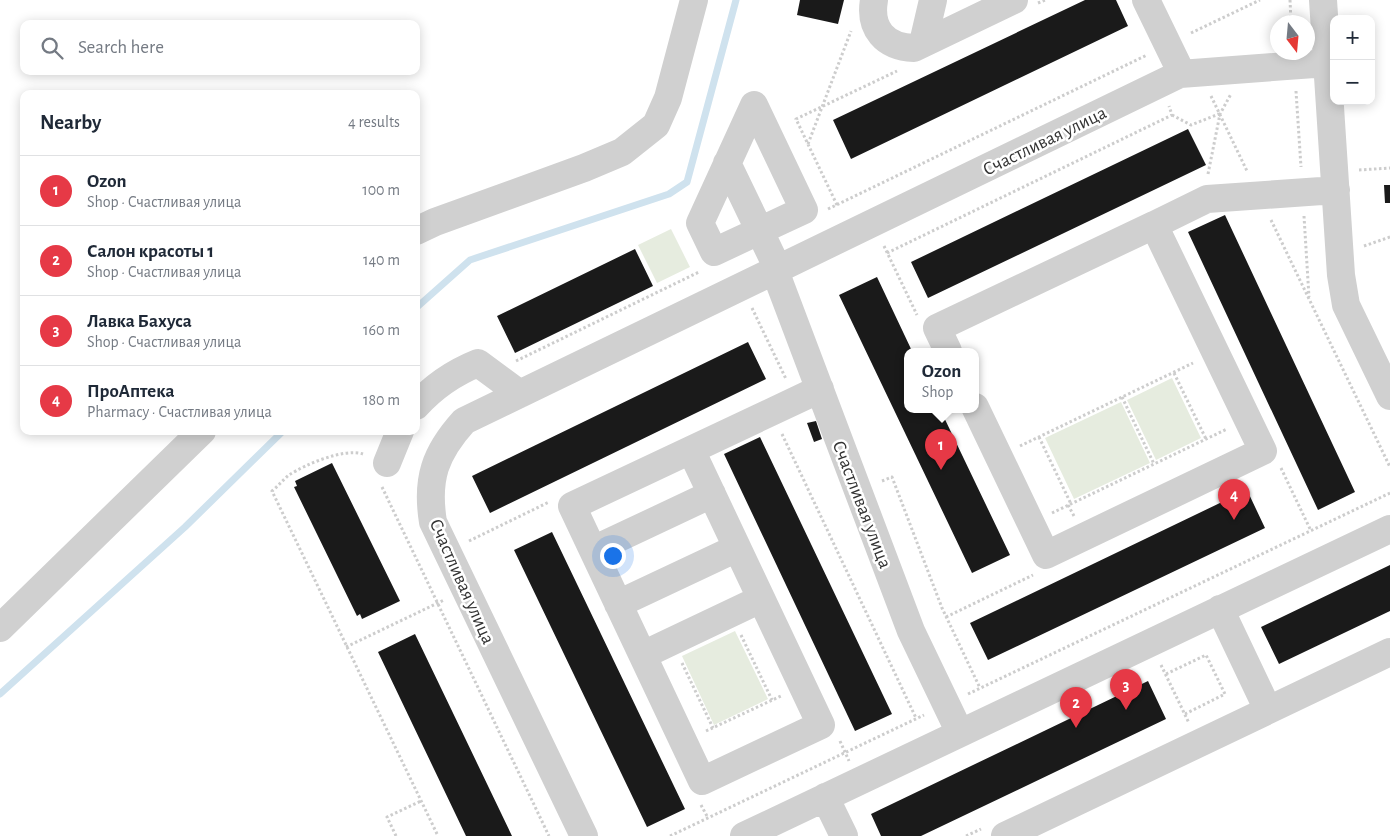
<!DOCTYPE html>
<html lang="en">
<head>
<meta charset="utf-8">
<style>
  :root { --surface:#fff; --page:#f6f6f7; --text:#1f2937; --muted:#747a83; --line:#e0e1e3; --accent:#e63946 }
  body { margin:0; font-family:"Alegreya Sans",sans-serif; background:var(--page); color:var(--text) }
  .controls { position:absolute; right:15px; top:15px; display:grid; overflow:hidden; border-radius:10px; box-shadow:0 2px 12px #0003 }
  .controls button { width:45px; height:45px; display:grid; place-items:center; padding:0; border:0; border-bottom:1px solid var(--line); background:var(--surface); color:var(--text); font:25px sans-serif }
  .compass { position:absolute; left:1270px; top:15px; width:45px; height:45px; border-radius:50%; background:var(--surface); box-shadow:0 2px 12px #0003; rotate:164deg }
  .you { position:absolute; left:612px; top:555px; width:18px; height:18px; margin:-12px; border:4px solid #fff; border-radius:50%; background:#1a73e8; box-shadow:0 0 0 8px #1a73e833 }
  .badge { display:grid; place-items:center; width:32px; height:32px; border-radius:50%; background:var(--accent); color:#fff; font-size:16px; font-weight:700 }
  .pin { position:absolute; translate:-50% -41px; filter:drop-shadow(0 1px 2px #0008) }
  .pin::after { content:''; position:absolute; top:26px; width:18px; height:15px; background:inherit; clip-path:polygon(0 0,100% 0,50% 100%) }
  .popup { position:absolute; left:904px; top:348px; width:75px; height:65px; box-sizing:border-box; display:grid; place-content:center; border-radius:10px; background:var(--surface); filter:drop-shadow(0 1px 4px #0005); font-size:16px; white-space:nowrap; color:var(--muted) }
  .popup b { font-size:19px; color:var(--text) }
  .popup::after { content:''; position:absolute; left:50%; top:100%; margin-left:-10px; border:10px solid transparent; border-top-color:var(--surface) }
  .list { margin:0; padding:0; list-style:none }
  h2 { display:flex; justify-content:space-between; align-items:center; height:65px; margin:0; padding:0 20px; font-size:21px }
  h2 small { font-size:16px; font-weight:400; color:var(--muted) }
  .list li { display:grid; grid-template-columns:32px 1fr auto; gap:15px; align-items:center; box-sizing:border-box; height:70px; padding:0 20px; border-top:1px solid var(--line) }
  .list b { display:block; font-size:19px; white-space:nowrap }
  .list p { margin:0; font-size:16px; white-space:nowrap; color:var(--muted) }
  .list em { font-size:16px; font-style:normal; color:var(--muted) }
  .icon { flex:none; width:28px; height:28px; fill:none; stroke:currentColor; stroke-width:2; stroke-linecap:round; stroke-linejoin:round }
  .map { position:relative; flex:none; width:1390px; height:836px; overflow:hidden }
  .search { position:absolute; background:var(--surface); box-shadow:0 2px 12px #0003; left:20px; top:20px; width:400px; height:55px; display:flex; align-items:center; gap:12px; box-sizing:border-box; padding:0 18px; border-radius:10px; color:var(--muted); font-size:19px }
  .panel { position:absolute; background:var(--surface); box-shadow:0 2px 12px #0003; left:20px; top:90px; width:400px; height:345px; border-radius:10px }
  .map>svg:first-child { display:block }
  .green { fill:#e6ecdf }
  .lines { fill:none; stroke-linecap:round; stroke-linejoin:round }
  .stream { stroke:#cfe2ee; stroke-width:7 }
  .building { fill:#1a1a1a }
  .path { stroke:#cdcdcd; stroke-width:3; stroke-dasharray:2.5 2.5; stroke-linecap:butt }
  .minor { stroke:#d0d0d0; stroke-width:28 }
  .labels { text-anchor:middle; stroke-width:5; stroke-linejoin:round; paint-order:stroke }
  .street-label { font-size:19px; fill:#333; stroke:#fff }
</style>
</head>
<body>
<div class="map">
<svg width="1390" height="836" viewBox="0 0 1390 836">
  <rect width="100%" height="100%" fill="#fff"/>
  <path class="green" d="M671 229 690 267 657 283 638 245Z
    M1172 378 1201 438 1156 460 1127 400Z
    M1121 402 1150 463 1074 499 1045 438Z
    M735 631 768 699 714 725 682 656Z"/>
  <g class="lines">
    <path class="stream" d="M416 308 470 260 669 194 687 182 736 0
      M0 694 185 527 283 431"/>
  </g>
  <path class="building" d="M800 0H844L838 24 797 15Z
    M1085 0H1116L1128 26 851 159 833 120Z
    M1188 129 1206 165 928 298 911 262Z
    M1384 185H1390V203H1385Z
    M1225 215 1355 492 1318 510 1188 232Z
    M635 249 653 286 515 353 497 316Z
    M877 277 912 351H907V409H940L1010 555 972 573 839 295Z
    M748 342 766 379 490 513 472 476Z
    M816 421 822 439 814 442 807 423Z
    M760 437 892 714 855 731 724 454Z
    M332 463 400 601 362 619 360 614 357 616 294 487 297 486 295 481Z
    M1247 490 1265 528 988 660 970 623Z
    M552 532 685 809 647 827 514 550Z
    M1390 565V611L1279 664 1261 627Z
    M415 634 465 738 512 836H466L378 652Z
    M1148 681 1166 719 921 836H881L871 814Z"/>
  <g class="lines">
    <path class="path" d="M1290 0 1291 22
      M1038 3 1045 0
      M1191 33 1260 0
      M1296 91 1301 167
      M1211 96 1247 171
      M1172 115 1191 125 1219 114
      M808 144 851 31
      M1359 170 1390 168
      M1208 174 1220 114 1231 94
      M837 205 796 119 897 71
      M828 209 1147 55
      M1304 216 1309 297
      M1271 220 1390 467
      M884 246 917 315
      M1364 246 1390 237
      M887 253 1172 115 1169 106
      M752 308 786 379
      M516 361 699 272
      M1174 373 1206 439
      M1122 397 1154 464
      M782 434 916 718
      M1039 437 1071 504
      M1020 446 1193 363
      M363 454C344 448 306 464 289 475 283 480 278 486 272 491L438 836
      M1281 468 1311 531
      M882 481 892 477 942 608 980 688
      M382 487 549 836
      M1068 505 1074 516
      M1052 513 1227 429
      M469 541 549 502
      M946 617 1033 575
      M741 635 772 700
      M346 647 444 600
      M682 663 713 728
      M1161 665 1189 723
      M1166 674 1206 655 1208 659 1225 694 1185 714
      M968 694 1390 493
      M706 731 781 696
      M840 741 849 761
      M701 805 708 818
      M396 836 387 817 421 801
      M670 836 924 715
      M966 836 981 829"/>
    <path class="minor" d="M874 0C869 29 885 47 914 48L1014 0
      M1146 0 1182 74
      M1323 0 1341 275 1346 305 1390 396
      M923 43 933 0
      M754 105 804 210 714 252 700 223Z
      M727 163 778 269
      M1154 225 1207 199 1336 190
      M416 231 435 222 584 168 622 152 656 125 668 98 694 0
      M775 271 911 631 960 733
      M948 351 937 328 1154 225 1263 451 1046 555 975 407
      M416 406C434 386 453 373 478 363L520 394
      M691 450 821 725 702 781 572 506 820 389
      M387 463 400 431
      M593 550 712 494
      M618 604 737 548
      M1220 609 1268 710
      M0 628 202 431
      M643 655 761 599
      M825 797 844 836
      M584 836 433 522C426 479 435 453 464 421L1180 74 1328 63
      M744 836 1390 529
      M1005 836 1390 652"/>
  </g>
  <g class="labels">
    <g class="street-label">
      <text transform="translate(1044 140) rotate(-26)" y="7">Счастливая улица</text>
      <text transform="translate(863 504) rotate(69)" y="7">Счастливая улица</text>
      <text transform="translate(463 581) rotate(66)" y="7">Счастливая улица</text>
    </g>
  </g>
</svg>
<div class="controls">
<button>+</button>
<button>−</button>
</div>
<svg class="compass" viewBox="-18 -18 36 36"><path d="M0-13l5 13h-10z" fill="#e53935"/><path d="M0 13l5-13h-10z" fill="#747a83"/></svg>
<div class="you"></div>
<div class="pin badge" style="left:941px;top:470px">1</div>
<div class="popup"><b>Ozon</b>Shop</div>
<div class="pin badge" style="left:1076px;top:728px">2</div>
<div class="pin badge" style="left:1126px;top:710px">3</div>
<div class="pin badge" style="left:1234px;top:520px">4</div>
<div class="search"><svg class="icon" aria-label="search" viewBox="0 0 24 24"><circle cx="10" cy="10" r="6"/><path d="M15 15l6 6"/></svg>Search here</div>
<section class="panel">
<h2>Nearby<small>4 results</small></h2>
<ul class="list">
<li><span class="badge">1</span><div><b>Ozon</b><p>Shop · Счастливая улица</p></div><em>100 m</em></li>
<li><span class="badge">2</span><div><b>Салон красоты 1</b><p>Shop · Счастливая улица</p></div><em>140 m</em></li>
<li><span class="badge">3</span><div><b>Лавка Бахуса</b><p>Shop · Счастливая улица</p></div><em>160 m</em></li>
<li><span class="badge">4</span><div><b>ПроАптека</b><p>Pharmacy · Счастливая улица</p></div><em>180 m</em></li>
</ul>
</section>
</div>
</body>
</html>
